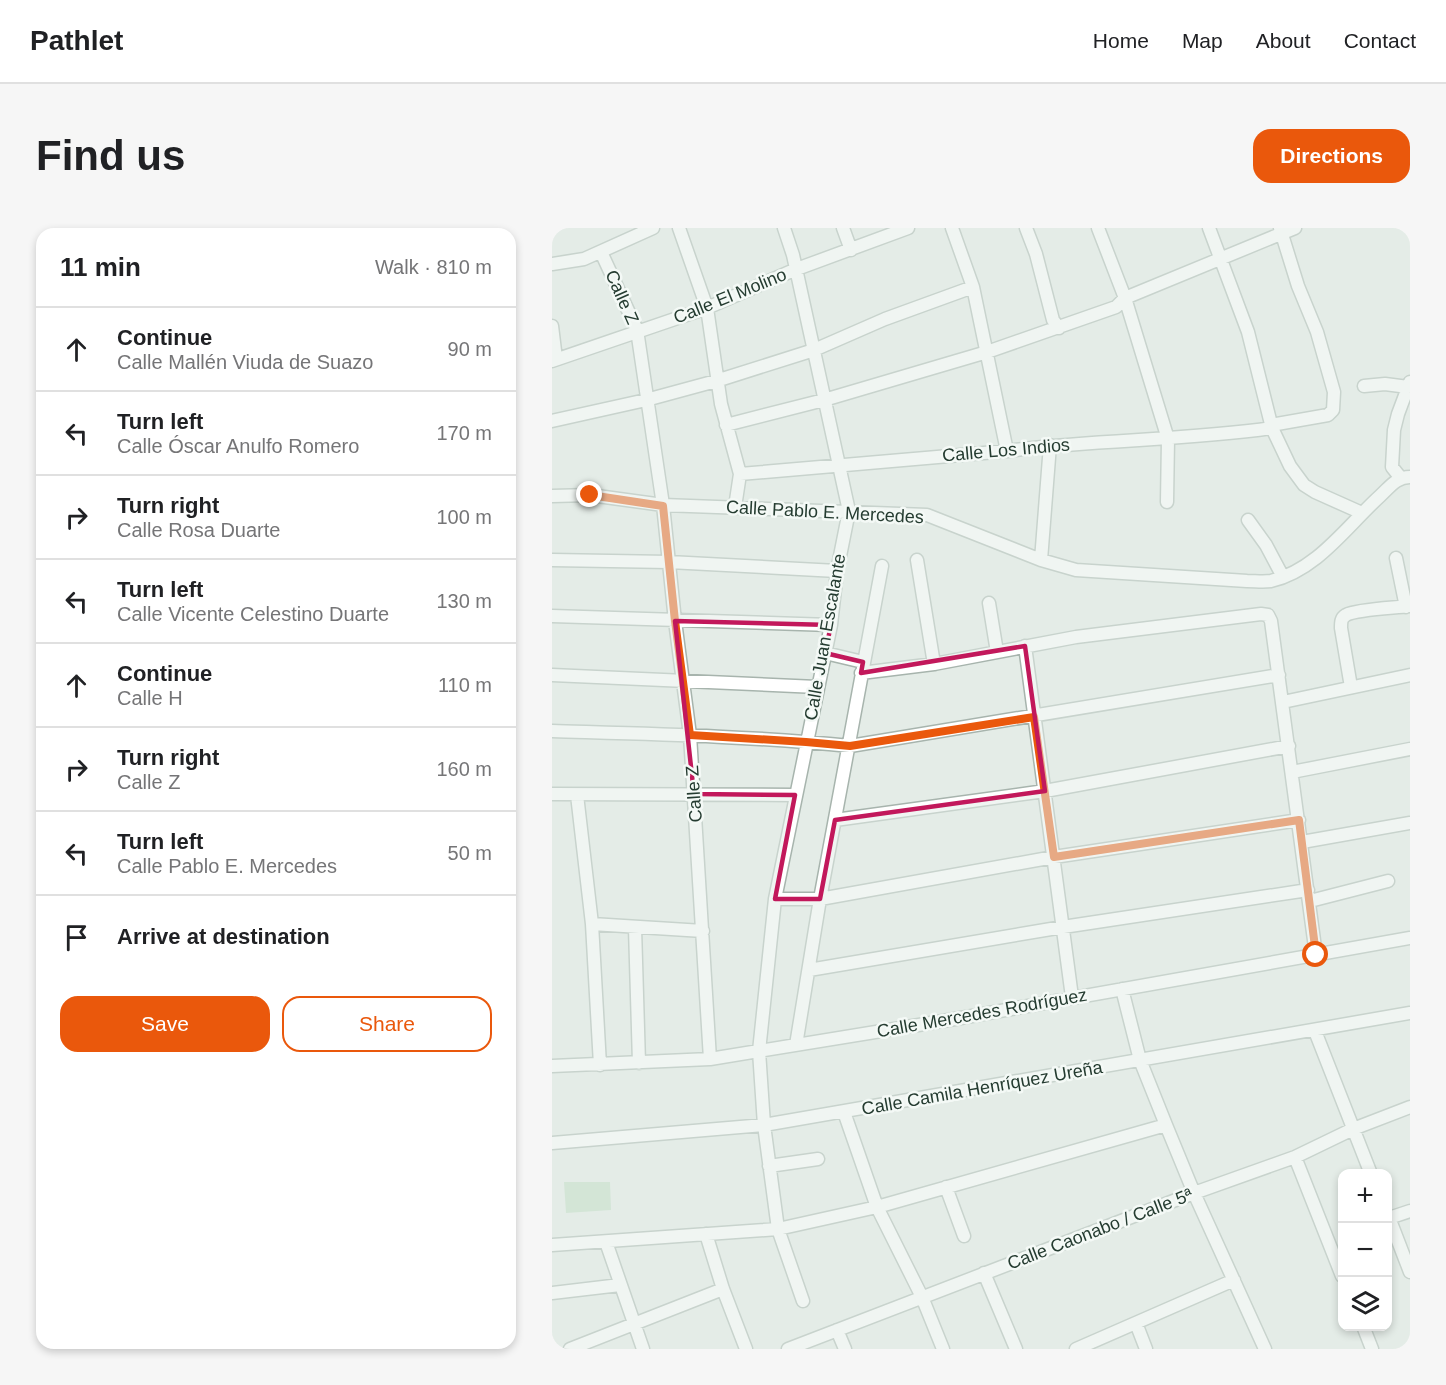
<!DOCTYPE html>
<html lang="en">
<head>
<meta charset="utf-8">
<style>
  :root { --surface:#fff; --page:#f6f6f6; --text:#202124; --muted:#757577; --line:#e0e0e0; --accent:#ea580c }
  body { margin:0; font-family:Helvetica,sans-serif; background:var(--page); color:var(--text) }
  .controls { position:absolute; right:18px; bottom:18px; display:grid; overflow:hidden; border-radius:12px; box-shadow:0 3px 9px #0003 }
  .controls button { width:54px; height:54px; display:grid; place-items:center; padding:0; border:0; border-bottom:2px solid var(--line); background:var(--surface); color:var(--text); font:30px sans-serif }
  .stop { position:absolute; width:18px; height:18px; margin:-14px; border:4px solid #ea580c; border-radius:50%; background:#fff }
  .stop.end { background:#ea580c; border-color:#fff; box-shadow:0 2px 6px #0008 }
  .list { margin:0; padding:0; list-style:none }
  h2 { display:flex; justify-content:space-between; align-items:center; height:78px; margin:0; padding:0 24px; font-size:26px }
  h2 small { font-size:20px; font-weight:400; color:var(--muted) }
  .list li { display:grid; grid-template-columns:39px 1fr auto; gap:18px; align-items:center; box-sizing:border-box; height:84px; padding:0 24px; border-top:2px solid var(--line) }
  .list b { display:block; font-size:22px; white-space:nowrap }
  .list p { margin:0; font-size:20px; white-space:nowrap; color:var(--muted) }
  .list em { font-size:20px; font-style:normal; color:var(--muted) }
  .actions { display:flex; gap:12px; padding:18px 24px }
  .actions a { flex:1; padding:14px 0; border:2px solid var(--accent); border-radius:18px; text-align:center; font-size:21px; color:var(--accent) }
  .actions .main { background:var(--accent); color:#fff }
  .icon { flex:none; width:33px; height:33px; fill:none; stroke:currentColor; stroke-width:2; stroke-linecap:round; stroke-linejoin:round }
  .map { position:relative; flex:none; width:858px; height:1121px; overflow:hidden; border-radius:18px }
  header { display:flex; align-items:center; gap:36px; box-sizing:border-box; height:84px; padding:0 30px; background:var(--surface); border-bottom:2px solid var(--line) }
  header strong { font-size:28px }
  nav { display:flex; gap:33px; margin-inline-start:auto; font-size:21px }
  .intro { display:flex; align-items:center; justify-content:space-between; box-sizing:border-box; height:144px; padding:0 36px }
  h1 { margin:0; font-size:42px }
  .button { padding:15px 27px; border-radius:18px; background:var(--accent); color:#fff; font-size:21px; font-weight:700 }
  main { display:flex; gap:36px; padding:0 36px }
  aside { flex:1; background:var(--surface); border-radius:18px; box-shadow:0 3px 9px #0003 }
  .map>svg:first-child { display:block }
  .park { fill:#bfdbc2 }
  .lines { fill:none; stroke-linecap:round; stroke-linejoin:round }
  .minor-casing { stroke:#a7b4ad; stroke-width:15 }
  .minor { stroke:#fff; stroke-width:12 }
  .route { stroke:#ea580c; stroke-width:8 }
  .marked { fill:none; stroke:#c2185b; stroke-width:4.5; stroke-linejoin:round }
  .labels { text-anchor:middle; stroke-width:5; stroke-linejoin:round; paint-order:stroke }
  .street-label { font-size:18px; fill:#253c31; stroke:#f4f9f6 }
</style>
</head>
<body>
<header>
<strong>Pathlet</strong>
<nav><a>Home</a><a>Map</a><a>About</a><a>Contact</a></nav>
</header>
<div class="intro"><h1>Find us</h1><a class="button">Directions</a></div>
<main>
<aside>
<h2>11 min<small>Walk · 810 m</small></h2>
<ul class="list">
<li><svg class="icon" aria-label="ahead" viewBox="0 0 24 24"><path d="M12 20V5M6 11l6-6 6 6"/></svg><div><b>Continue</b><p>Calle Mallén Viuda de Suazo</p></div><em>90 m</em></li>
<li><svg class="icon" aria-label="left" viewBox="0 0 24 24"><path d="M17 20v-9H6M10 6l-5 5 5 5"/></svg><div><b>Turn left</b><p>Calle Óscar Anulfo Romero</p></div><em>170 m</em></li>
<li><svg class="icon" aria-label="right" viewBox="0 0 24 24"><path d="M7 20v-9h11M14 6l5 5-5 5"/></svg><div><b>Turn right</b><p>Calle Rosa Duarte</p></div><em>100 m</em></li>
<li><svg class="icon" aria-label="left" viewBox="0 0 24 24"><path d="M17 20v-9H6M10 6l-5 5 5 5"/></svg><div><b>Turn left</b><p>Calle Vicente Celestino Duarte</p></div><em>130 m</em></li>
<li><svg class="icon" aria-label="ahead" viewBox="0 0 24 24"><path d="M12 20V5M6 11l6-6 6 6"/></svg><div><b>Continue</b><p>Calle H</p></div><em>110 m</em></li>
<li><svg class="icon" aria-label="right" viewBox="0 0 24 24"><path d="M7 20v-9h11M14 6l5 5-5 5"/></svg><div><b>Turn right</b><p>Calle Z</p></div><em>160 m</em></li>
<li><svg class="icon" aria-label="left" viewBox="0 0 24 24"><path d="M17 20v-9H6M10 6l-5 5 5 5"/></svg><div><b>Turn left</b><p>Calle Pablo E. Mercedes</p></div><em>50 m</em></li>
<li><svg class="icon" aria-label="arrive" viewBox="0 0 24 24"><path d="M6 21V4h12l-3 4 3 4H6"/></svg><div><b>Arrive at destination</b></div></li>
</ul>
<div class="actions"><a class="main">Save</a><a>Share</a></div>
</aside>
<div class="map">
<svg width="858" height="1121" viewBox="0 0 858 1121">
  <rect width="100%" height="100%" fill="#e4ece7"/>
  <path class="park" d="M12 954H58L59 982 14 985Z"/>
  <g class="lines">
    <defs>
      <path id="minor" d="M127 0 155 80 169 176 188 246 183 279
        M232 0 241 27 297 283 285 343 279 397 223 671 207 823 212 897 226 1001 251 1073
        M291 0 299 22
        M400 0 421 59 455 223
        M474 0 484 26 501 92 507 100
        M546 0 573 70 616 211 615 274
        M657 0 696 104 720 200 738 238 752 257 763 264 810 285
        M49 24 85 102 111 277 123 393 138 507 158 831
        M0 36 32 31 101 0
        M0 98 4 131
        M0 133 155 80 242 42 356 0
        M812 158 833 156 856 159
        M0 193 94 172 164 153 262 122 333 91 421 59
        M174 197 272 172 435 124 564 79 573 70 743 0
        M719 197 776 187 781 182 782 164 765 104 746 58 728 0
        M188 246 455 223C543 211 633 213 720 200
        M848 249 840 239 842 202 846 186 858 154
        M0 268 38 267 111 277 375 287 489 332 524 342 695 353C703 353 711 354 719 353 765 342 794 299 828 268 838 259 844 249 858 249
        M696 292 714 317 731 349
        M844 330 854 379
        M0 332 117 334 285 343
        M365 332 382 436
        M489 332 498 217
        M437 375 445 424
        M0 388 279 397
        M473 418 520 769
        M273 425 311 434
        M309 445 382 436 524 409 709 386 716 387 719 393 764 727
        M0 447 265 459
        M799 459 789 400C789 394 789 390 794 387 806 381 843 380 858 378
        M731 474 858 447
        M0 503C99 506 199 508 298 518L727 447
        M740 544 858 521
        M0 566 243 567
        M25 567 40 696 48 837
        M283 592 493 563 737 518
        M750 614 858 595
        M223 671H268L502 629 747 592
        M758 673 836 653
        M40 696 151 703
        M83 700 87 835
        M257 742 511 699 756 662
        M570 761 588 832 614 897 642 965 713 1121
        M763 803 819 946
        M244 817 268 671 330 338
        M0 838 158 831 403 791 858 710
        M292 884 325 979 370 1069 391 1121
        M0 915 212 897 858 785
        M743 929 790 1048
        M217 938 266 931
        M394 959 412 1008
        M836 987 858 1044
        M837 990 858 983
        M154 1006 171 1061 194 1121
        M54 1014 91 1121
        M0 1017 226 1001 325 979 614 897
        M432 1045 464 1121
        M0 1065 68 1057
        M584 1095 594 1121
        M811 1098 820 1121
        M285 1102 293 1121
        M18 1121 171 1061
        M236 1121 642 965 743 929 801 901 858 879
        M524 1121 682 1052"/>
    </defs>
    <use href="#minor" class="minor-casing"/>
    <use href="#minor" class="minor"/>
  </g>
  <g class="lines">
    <path class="route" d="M38 267 111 278 123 393 138 507 254 514 298 518 482 489 502 629 747 592 764 727"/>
  </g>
  <path d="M0 0H858V1121H0ZM123 393 279 397 273 425 311 434 309 445 473 418 493 563 283 592 268 671H223L243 567 142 566Z" fill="#e4ece7" fill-opacity=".55" fill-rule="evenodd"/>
  <path class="marked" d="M123 393 279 397 273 425 311 434 309 445 473 418 493 563 283 592 268 671H223L243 567 142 566Z"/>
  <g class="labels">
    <g class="street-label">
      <text transform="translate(178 68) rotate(-22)" y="6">Calle El Molino</text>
      <text transform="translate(70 69) rotate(66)" y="6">Calle Z</text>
      <text transform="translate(454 222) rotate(-5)" y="6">Calle Los Indios</text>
      <text transform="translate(273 284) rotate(3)" y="6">Calle Pablo E. Mercedes</text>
      <text transform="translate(273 409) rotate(-80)" y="6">Calle Juan Escalante</text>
      <text transform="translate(142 566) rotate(-94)" y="6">Calle Z</text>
      <text transform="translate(430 785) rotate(-10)" y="6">Calle Mercedes Rodríguez</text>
      <text transform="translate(430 860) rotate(-10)" y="6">Calle Camila Henríquez Ureña</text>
      <text transform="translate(548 1001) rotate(-21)" y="6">Calle Caonabo / Calle 5ª</text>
    </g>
  </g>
</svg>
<div class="controls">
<button>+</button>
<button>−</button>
<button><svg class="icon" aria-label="layers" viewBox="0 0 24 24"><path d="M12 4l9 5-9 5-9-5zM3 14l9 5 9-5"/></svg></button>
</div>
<div class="stop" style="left:764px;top:727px"></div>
<div class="stop end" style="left:38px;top:267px"></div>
</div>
</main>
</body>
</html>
